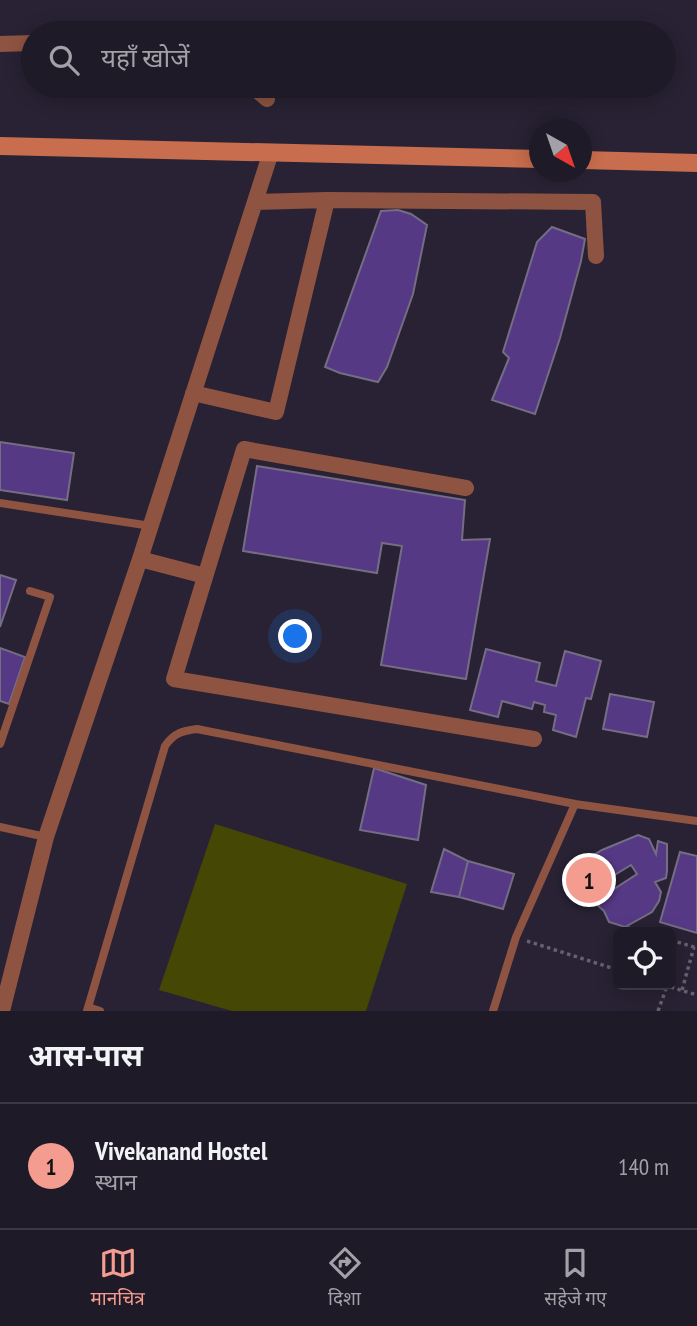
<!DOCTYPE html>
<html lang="hi">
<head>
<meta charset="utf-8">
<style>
  :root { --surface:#1e1a27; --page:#2b2733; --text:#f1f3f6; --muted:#a1a1a7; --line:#3c3844; --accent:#f59c90 }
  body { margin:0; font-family:"PT Sans Narrow","Noto Sans Devanagari",sans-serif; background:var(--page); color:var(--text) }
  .controls { position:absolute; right:21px; bottom:21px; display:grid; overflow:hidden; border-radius:10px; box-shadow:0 4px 18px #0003 }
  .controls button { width:63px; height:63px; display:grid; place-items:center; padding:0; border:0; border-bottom:2px solid var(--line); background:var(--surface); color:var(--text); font:35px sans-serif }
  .compass { position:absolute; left:529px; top:119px; width:63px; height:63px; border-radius:50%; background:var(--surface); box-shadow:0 4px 18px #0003; rotate:140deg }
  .you { position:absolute; left:296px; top:637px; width:24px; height:24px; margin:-18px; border:5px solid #fff; border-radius:50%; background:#1a73e8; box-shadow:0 0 0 10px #1a73e833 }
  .badge { display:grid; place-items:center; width:46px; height:46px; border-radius:50%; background:var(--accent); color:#111; font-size:23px; font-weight:700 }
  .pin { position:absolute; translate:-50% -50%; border:4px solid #fff; box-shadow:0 2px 7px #0006 }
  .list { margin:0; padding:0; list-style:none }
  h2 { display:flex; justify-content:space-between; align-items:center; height:91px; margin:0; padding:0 28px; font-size:30px }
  h2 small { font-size:23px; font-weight:400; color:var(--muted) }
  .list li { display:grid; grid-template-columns:46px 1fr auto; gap:21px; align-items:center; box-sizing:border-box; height:126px; padding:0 28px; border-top:2px solid var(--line) }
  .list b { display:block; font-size:26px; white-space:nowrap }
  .list p { margin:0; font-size:23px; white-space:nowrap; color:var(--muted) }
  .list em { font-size:23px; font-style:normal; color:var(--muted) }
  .icon { flex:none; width:38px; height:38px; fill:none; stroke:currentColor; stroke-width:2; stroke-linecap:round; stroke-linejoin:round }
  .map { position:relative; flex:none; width:697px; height:1011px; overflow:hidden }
  .search { position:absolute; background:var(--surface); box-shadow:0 4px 18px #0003; left:21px; right:21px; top:21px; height:77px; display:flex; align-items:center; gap:18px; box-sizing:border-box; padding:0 24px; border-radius:38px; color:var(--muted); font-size:26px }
  .sheet { height:217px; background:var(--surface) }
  nav { display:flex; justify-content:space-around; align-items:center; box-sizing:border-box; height:98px; border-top:2px solid var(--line); background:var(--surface); font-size:19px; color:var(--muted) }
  nav a { display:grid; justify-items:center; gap:4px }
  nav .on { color:var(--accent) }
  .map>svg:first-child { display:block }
  .green { fill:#454705 }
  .building { fill:#563985; stroke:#746d83; stroke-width:2; fill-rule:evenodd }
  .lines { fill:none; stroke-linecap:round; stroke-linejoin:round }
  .path { stroke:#666171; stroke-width:3.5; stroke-dasharray:3.5 3.5; stroke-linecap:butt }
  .lane { stroke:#8e5441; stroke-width:8 }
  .street { stroke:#8e5441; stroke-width:16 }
  .secondary { stroke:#c86d4d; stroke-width:18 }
</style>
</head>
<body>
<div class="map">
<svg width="697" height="1011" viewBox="0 0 697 1011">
  <rect width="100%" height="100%" fill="#282234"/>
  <path class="green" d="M215 824 407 884 366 1011H232L159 990Z"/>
  <path class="building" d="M398 210 411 214 427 225 413 294 387 367 378 382 340 373 325 367 381 211Z
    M552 227 585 239 581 261 560 338 535 414 492 400 509 358 503 352 537 242Z
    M0 442 74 453 67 500 0 490Z
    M257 466 465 500 462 540 490 539 466 679 381 665 402 546 382 543 377 573 243 551Z
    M0 575 16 580 0 627Z
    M0 648 25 657 9 704 0 701Z
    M486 649 540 663 536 681 556 686 565 651 601 661 591 699 586 698 576 737 553 730 556 715 544 712 545 705 534 702 532 709 502 701 498 717 470 710Z
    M610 694 654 702 647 737 603 729Z
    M374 768 426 785 418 840 360 830Z
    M638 835 649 839 656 854 658 841 667 844V871L666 878 655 882 661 892 659 901 652 912 625 927 609 922 604 911 586 895 566 890 576 866 602 850ZM631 865 637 874 614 889 608 879Z
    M444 849 468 861 459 897 431 892Z
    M680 852 697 856V933L660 922Z
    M468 861 514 874 503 909 459 897Z"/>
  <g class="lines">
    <path class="path" d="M624 932 625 927 644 932
      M671 940 697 948
      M527 941 618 970
      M615 969 618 956
      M664 985 697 995
      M682 990 694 947
      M658 1011 667 986"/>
    <path class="lane" d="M0 503 151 526
      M0 744 50 597 30 591
      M0 827 46 837
      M88 1007 100 1011
      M87 1011 165 746C174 733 182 731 197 729L575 804 697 821
      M493 1011 516 937 575 804"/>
    <path class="street" d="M0 44 33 43
      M252 86 267 99
      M255 202 327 200 593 202 596 256
      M193 393 276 412 327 200
      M466 488 244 449 174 679 534 739
      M140 559 205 576
      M2 1011 46 837 140 559 271 152"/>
    <path class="secondary" d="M0 146 540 159
      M582 160 697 163"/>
  </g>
</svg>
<div class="controls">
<button><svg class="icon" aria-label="locate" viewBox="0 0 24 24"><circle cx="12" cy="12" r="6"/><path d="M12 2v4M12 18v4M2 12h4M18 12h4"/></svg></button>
</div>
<svg class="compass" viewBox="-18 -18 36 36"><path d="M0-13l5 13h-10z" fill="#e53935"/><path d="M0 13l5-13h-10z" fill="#a1a1a7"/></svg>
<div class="you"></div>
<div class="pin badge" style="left:589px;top:880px">1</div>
<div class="search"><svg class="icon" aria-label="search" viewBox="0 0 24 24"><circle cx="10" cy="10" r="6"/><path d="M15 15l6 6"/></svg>यहाँ खोजें</div>
</div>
<section class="sheet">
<h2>आस-पास<small></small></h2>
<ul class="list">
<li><span class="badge">1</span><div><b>Vivekanand Hostel</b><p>स्थान</p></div><em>140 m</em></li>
</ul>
</section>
<nav>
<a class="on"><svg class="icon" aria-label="map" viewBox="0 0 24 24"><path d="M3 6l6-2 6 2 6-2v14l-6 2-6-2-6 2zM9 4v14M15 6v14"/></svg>मानचित्र</a>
<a><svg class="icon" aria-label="directions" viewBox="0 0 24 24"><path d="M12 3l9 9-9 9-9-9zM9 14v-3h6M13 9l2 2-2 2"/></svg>दिशा</a>
<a><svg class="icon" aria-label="saved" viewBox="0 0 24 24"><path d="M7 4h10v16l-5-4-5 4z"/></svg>सहेजे गए</a>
</nav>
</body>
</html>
